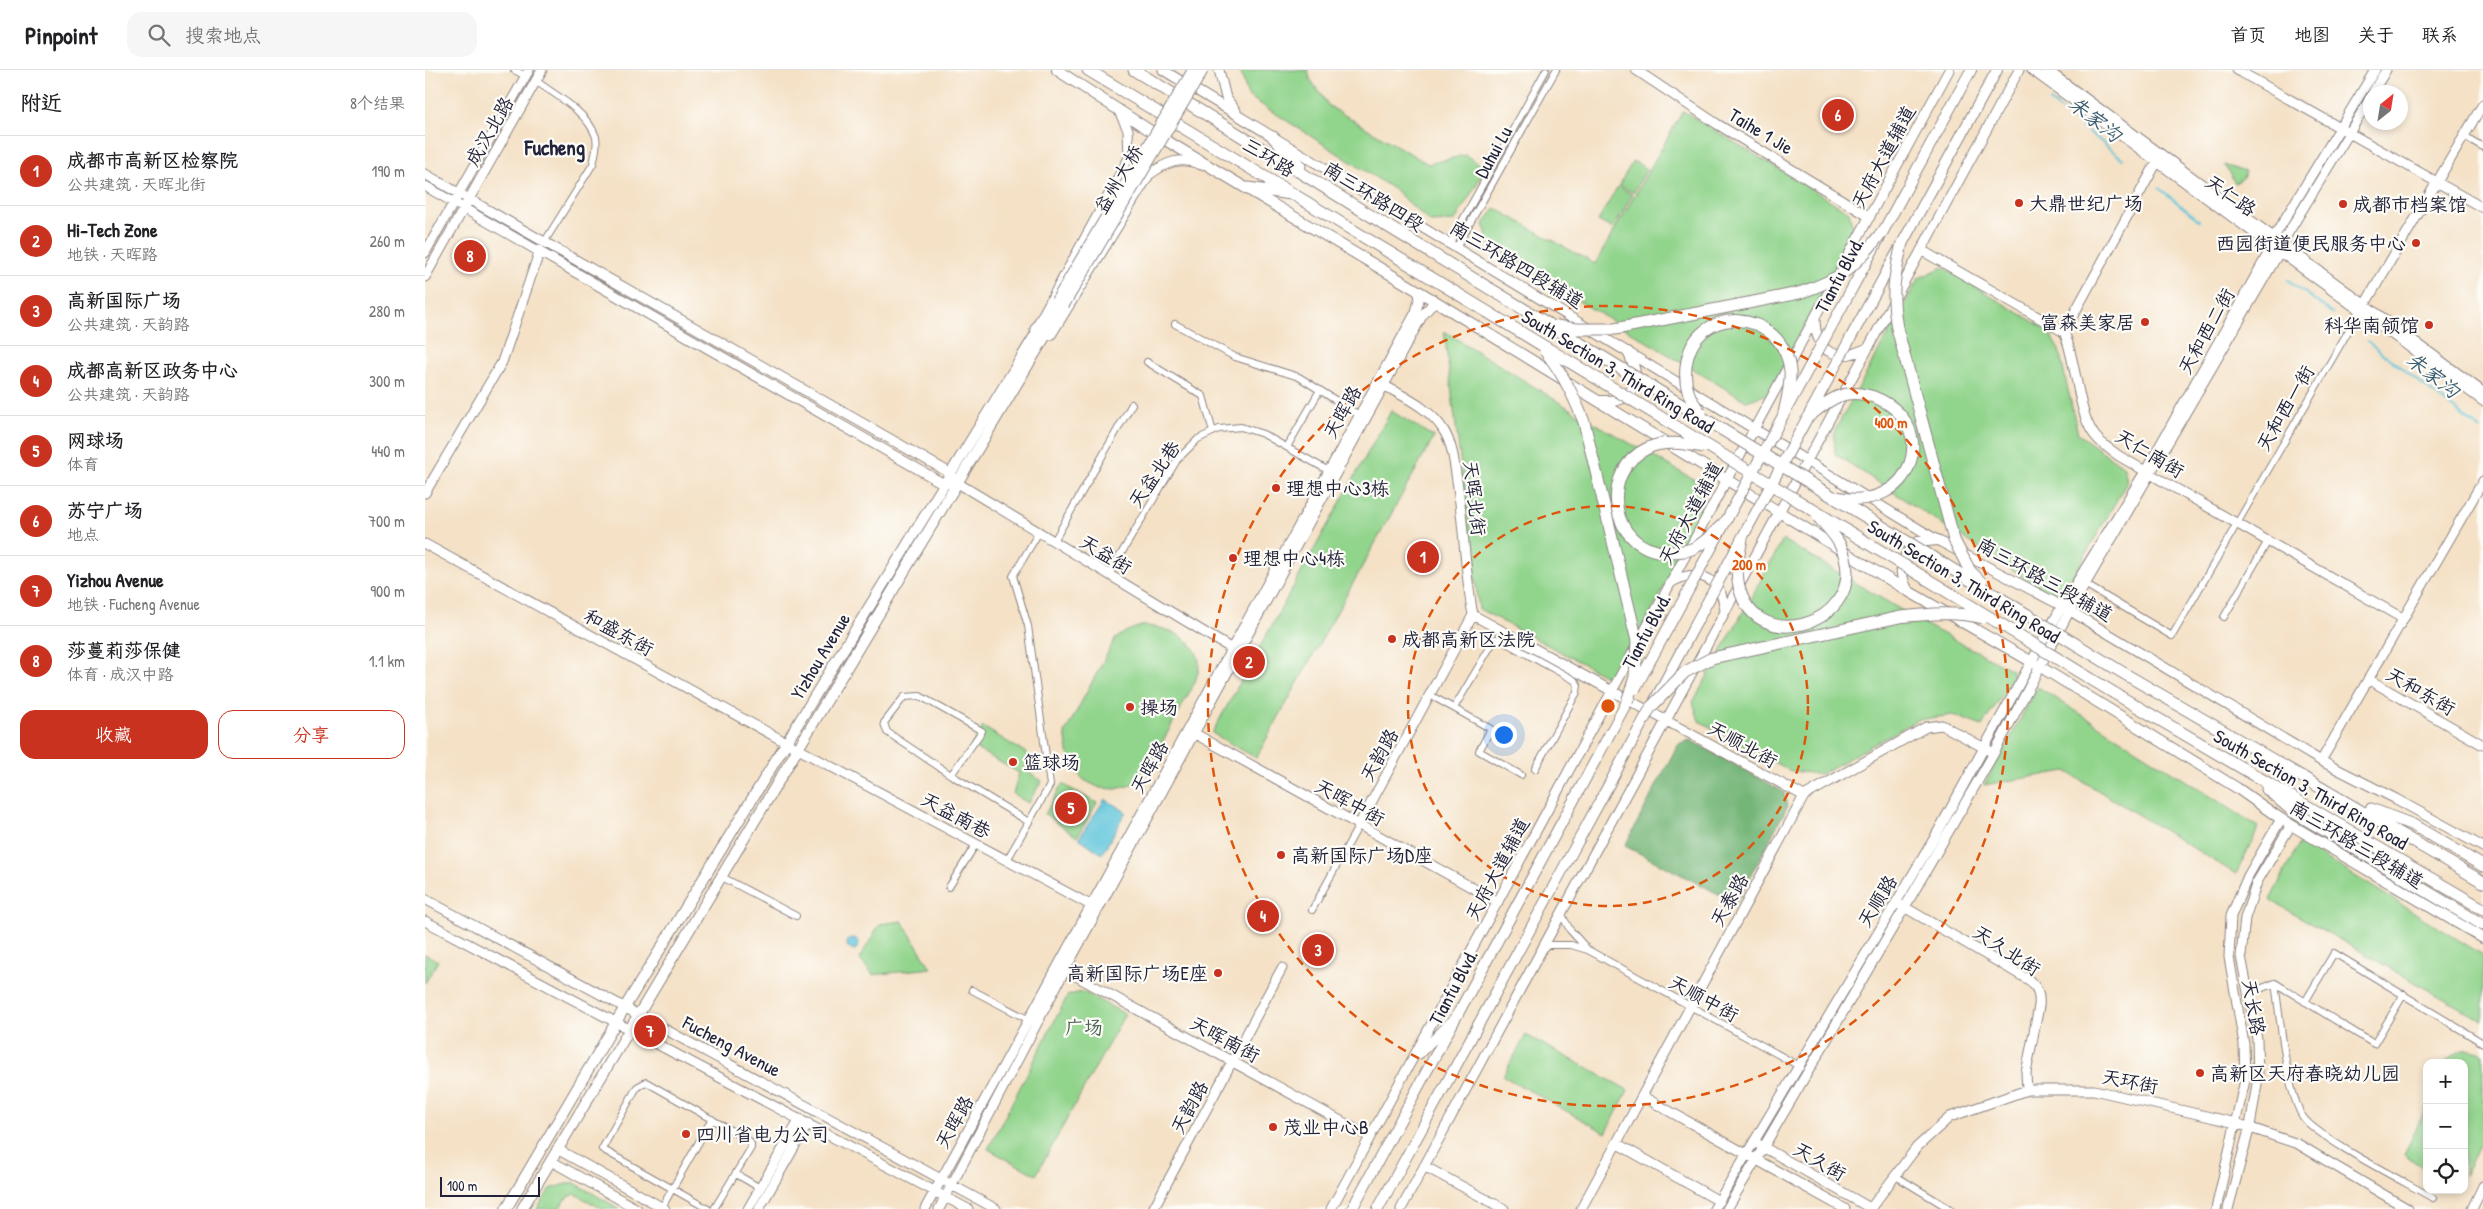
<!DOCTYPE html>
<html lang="zh">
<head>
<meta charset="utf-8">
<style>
  :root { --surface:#fff; --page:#f6f6f6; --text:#202124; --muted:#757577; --line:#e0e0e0; --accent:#c8321e }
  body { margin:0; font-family:"Patrick Hand","LXGW WenKai TC",sans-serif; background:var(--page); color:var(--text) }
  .controls { position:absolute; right:15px; bottom:15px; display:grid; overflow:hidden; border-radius:10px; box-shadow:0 2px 8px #0003 }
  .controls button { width:45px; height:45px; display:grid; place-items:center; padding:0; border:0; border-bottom:1px solid var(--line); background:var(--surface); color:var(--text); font:25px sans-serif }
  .compass { position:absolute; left:1938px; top:15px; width:45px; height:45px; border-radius:50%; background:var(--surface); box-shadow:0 2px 8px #0003; rotate:30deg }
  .scale { position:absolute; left:15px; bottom:12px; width:100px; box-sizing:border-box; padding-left:5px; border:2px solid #22223b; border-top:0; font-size:14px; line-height:18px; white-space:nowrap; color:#22223b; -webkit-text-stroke:4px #fdfcf7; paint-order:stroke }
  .you { position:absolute; left:1078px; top:664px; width:18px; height:18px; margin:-12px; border:4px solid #fff; border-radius:50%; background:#1a73e8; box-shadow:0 0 0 8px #1a73e833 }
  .badge { display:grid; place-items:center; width:32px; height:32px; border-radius:50%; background:var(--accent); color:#fff; font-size:16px; font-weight:700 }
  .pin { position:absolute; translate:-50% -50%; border:2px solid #fff; box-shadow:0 1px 5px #0006 }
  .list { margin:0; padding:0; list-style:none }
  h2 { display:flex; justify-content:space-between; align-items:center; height:65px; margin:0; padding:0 20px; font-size:21px }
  h2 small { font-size:16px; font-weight:400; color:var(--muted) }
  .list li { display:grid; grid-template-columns:32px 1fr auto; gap:15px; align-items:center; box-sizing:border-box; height:70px; padding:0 20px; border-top:1px solid var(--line) }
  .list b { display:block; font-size:19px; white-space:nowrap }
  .list p { margin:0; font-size:16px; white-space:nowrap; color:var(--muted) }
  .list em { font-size:16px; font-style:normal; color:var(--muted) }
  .actions { display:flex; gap:10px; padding:15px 20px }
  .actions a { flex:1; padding:11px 0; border:1px solid var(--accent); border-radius:15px; text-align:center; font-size:18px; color:var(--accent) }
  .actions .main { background:var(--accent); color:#fff }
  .icon { flex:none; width:28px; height:28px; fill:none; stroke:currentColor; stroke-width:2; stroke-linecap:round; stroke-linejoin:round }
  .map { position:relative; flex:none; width:2058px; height:1139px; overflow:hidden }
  header { display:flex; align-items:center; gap:30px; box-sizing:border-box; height:70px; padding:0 25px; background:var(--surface); border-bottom:1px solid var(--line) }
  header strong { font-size:24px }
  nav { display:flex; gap:28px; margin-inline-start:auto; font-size:18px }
  .search { width:350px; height:45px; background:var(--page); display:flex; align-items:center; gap:12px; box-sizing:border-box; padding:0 18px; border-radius:15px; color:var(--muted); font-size:19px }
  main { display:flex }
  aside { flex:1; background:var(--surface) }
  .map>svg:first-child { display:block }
  .green { fill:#91d48c; stroke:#5a7b64 }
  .forest { fill:#74b678; stroke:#4b6c5a }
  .water { fill:#5ec5db; stroke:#40748b }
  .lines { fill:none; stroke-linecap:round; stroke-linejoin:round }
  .stream { stroke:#5ec5db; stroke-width:2 }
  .street-casing { stroke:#8b8280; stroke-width:8 }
  .secondary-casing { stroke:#8b8280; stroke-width:11 }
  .primary-casing { stroke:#8b8280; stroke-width:12 }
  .highway-casing { stroke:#8b8280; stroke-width:13 }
  .street { stroke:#fff; stroke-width:6 }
  .secondary { stroke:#fff; stroke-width:9 }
  .primary { stroke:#fff; stroke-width:10 }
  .highway { stroke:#fff; stroke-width:11 }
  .primary-bridge-casing { stroke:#8b8280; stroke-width:12; stroke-linecap:butt }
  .highway-bridge-casing { stroke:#8b8280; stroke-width:13; stroke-linecap:butt }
  .primary-bridge { stroke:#fff; stroke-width:10 }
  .highway-bridge { stroke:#fff; stroke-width:11 }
  .ring { fill:none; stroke:#de560e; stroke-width:2.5; stroke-dasharray:9 6 }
  .poi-dot { fill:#c8321e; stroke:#fdfcf7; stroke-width:2 }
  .labels { text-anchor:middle; stroke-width:4.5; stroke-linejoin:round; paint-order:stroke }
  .street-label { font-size:19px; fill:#22223b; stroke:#fdfcf7 }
  .poi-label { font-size:19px; fill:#22223b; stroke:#fdfcf7; text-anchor:start }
  .park-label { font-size:19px; fill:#496057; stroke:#fdfcf7 }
  .water-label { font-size:20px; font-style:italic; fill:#375b73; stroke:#fdfcf7 }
  .quarter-label { font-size:21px; font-weight:bold; fill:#22223b; stroke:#fdfcf7 }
  .centre { fill:#de560e; stroke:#fdfcf7; stroke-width:2.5 }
  .ring-label { font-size:15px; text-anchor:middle; font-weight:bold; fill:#de560e; stroke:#fdfcf7; stroke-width:4.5; stroke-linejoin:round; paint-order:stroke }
</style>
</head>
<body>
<header>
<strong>Pinpoint</strong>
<div class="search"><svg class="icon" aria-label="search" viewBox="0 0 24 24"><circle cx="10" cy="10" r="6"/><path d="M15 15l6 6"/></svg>搜索地点</div>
<nav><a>首页</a><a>地图</a><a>关于</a><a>联系</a></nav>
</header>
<main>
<aside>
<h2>附近<small>8个结果</small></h2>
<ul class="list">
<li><span class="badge">1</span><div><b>成都市高新区检察院</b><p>公共建筑 · 天晖北街</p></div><em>190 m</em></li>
<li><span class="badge">2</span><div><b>Hi-Tech Zone</b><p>地铁 · 天晖路</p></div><em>260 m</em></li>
<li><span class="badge">3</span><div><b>高新国际广场</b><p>公共建筑 · 天韵路</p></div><em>280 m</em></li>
<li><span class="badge">4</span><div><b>成都高新区政务中心</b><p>公共建筑 · 天韵路</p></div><em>300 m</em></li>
<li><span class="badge">5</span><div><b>网球场</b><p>体育</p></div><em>440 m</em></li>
<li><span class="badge">6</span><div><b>苏宁广场</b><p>地点</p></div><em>700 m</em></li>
<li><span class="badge">7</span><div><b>Yizhou Avenue</b><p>地铁 · Fucheng Avenue</p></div><em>900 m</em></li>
<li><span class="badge">8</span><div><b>莎蔓莉莎保健</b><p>体育 · 成汉中路</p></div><em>1.1 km</em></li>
</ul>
<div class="actions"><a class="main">收藏</a><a>分享</a></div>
</aside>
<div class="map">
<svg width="2058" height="1139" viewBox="0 0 2058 1139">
  <rect width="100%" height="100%" fill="#fdfcf7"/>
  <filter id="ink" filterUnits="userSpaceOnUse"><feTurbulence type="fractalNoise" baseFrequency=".02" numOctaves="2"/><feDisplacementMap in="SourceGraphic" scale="10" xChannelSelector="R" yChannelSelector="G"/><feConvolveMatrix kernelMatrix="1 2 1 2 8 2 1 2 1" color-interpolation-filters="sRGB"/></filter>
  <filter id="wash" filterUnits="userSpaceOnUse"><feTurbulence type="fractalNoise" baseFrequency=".0096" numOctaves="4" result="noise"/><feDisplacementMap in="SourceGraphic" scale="20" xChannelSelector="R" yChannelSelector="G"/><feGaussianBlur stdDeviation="1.12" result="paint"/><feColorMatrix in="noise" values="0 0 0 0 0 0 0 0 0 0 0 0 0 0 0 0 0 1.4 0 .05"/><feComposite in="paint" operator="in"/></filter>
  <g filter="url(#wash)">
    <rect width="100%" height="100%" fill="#f4e1c6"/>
    <path class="green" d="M815 0H883L885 9 904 36 1003 94 1040 85 1061 98 1030 151 1005 152 970 120 823 26Z
      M1258 41 1424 142 1429 164 1343 324 1321 331 1152 230 1064 174 1059 154 1070 138 1170 194Z
      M1208 91 1222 99 1208 123 1194 115Z
      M1799 95 1820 102 1818 108 1810 113Z
      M1193 116 1207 125 1188 159 1173 151Z
      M1518 197 1622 260 1634 280 1653 364 1699 397 1702 412 1646 510 1631 529 1410 384 1409 362 1494 208Z
      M1019 261 1150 342 1275 413 1276 440 1230 536 1185 608 1054 539Z
      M966 341 1009 367 831 688 787 663Z
      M1358 470 1505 557 1587 600 1588 609 1557 656 1528 645 1492 650 1396 704 1366 701 1274 651 1268 632Z
      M716 556C739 555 776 569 774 597 774 602 771 608 770 612L719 706 706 715 691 719 675 718 659 710 650 700 644 687 640 663 690 569 702 561Z
      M1613 617 1834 757 1811 804 1641 701 1559 715Z
      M558 657 606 686 599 699 617 711 603 733 588 724 594 703 546 676Z
      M637 714 672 733 652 767 620 744Z
      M1875 772 2058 885V951L1845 830Z
      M477 851 506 898 448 905 434 889 455 854Z
      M0 884 13 891 0 913Z
      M658 922 700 944 611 1105 563 1079 643 925Z
      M1101 965 1203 1020 1181 1063 1078 1006Z
      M2042 979 2058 983V1068L2039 1106V993H2022C2026 984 2034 981 2042 979Z
      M2002 1036V1100L1979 1085Z
      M148 1112 195 1139H178L150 1124 140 1129 134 1139H112L125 1119Z"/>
    <path class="forest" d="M1265 670 1359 722 1362 737 1311 833 1200 776 1253 674Z"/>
    <path class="water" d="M680 729 701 742 677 784 654 768Z
      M422 874a6 6 0 1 1 12 0a6 6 0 1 1-12 0Z"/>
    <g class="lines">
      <path class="stream" d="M1625 31 1698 89
        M1734 118 1775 151
        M1863 210 1908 244
        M1942 271 2056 360"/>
    </g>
  </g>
  <g filter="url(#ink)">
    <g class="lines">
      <defs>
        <path id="street" d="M89 0 101 6
          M111 11C130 25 163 42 171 67 173 76 170 85 168 94L120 171
          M2039 66 2058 77
          M1025 173 1121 0
          M1031 178 1131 0
          M750 254 810 287 874 307 934 345
          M722 292 778 326 788 362
          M862 377 895 320
          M629 471 707 334
          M684 504 752 390 773 369 794 359 816 357 838 364 904 401
          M1658 513 1747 566 1936 239
          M1799 547 1843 471
          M1005 625 1066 659 1054 681 1096 705
          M1029 638 1070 569H1074L1149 610 1153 615 1152 622 1110 699
          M526 705 557 661 495 626 479 627 459 653 462 662 526 705 604 752
          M582 790 625 715 603 556 588 506 614 462
          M297 807 371 846
          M524 817 551 774
          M887 840 934 755
          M1119 875H1146L1163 880 1145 860 1136 843
          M1163 880 1376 997
          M1850 913C1855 946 1861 1021 1878 1047 1892 1068 1982 1113 2008 1128
          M547 920 606 951
          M1822 924 1850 913 1949 974 1979 924
          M1880 932 1909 883 2058 973
          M311 1104 335 1118
          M1469 1105 1525 1139
          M237 1137 287 1049
          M283 1139 177 1079 212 1017 221 1012 323 1070 326 1074V1078L289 1139"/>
        <path id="secondary" d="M738 0 1512 470 1637 536 1896 691 1971 729 2058 777
          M794 0 801 28 811 41
          M1211 0 1292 54 1445 147
          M1607 0 2058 331
          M1622 0 2058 322
          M1812 0 2058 138
          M1948 22 1961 0
          M0 104 525 403 531 412 812 582
          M0 116 519 414 525 413
          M1496 180 1639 262C1651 290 1653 342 1668 363 1674 373 1685 379 1694 386L1977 548
          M0 183 104 0
          M0 207 117 0
          M1940 234 2058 34
          M1390 248C1390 285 1414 293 1444 277
          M610 259 704 88 703 60 693 39
          M1639 262 1734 88
          M626 265 724 105C741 92 756 86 776 95
          M955 313C977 326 1006 338 1019 361 1027 374 1029 390 1031 404 1039 451 1039 498 1048 545
          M0 423 77 292 115 180
          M0 474 362 673 671 838
          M1247 512C1275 496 1297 510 1300 541
          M1048 545 1379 726
          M1943 609 2058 675
          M765 661 1073 832
          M1896 691 2058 411
          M934 755 1048 545
          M0 829 571 1139
          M1476 835 1604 910C1613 918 1615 924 1614 936L1601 1003 1602 1020
          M0 851 543 1139
          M640 900 945 1067
          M994 984 1027 951
          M1217 1026 1420 1139
          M1191 1073 1294 1131
          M1333 1074 1445 1138
          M132 1079 240 1139
          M126 1091 212 1139
          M999 1096 1079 1139
          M323 1139 375 1049
          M334 1139 383 1053
          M500 1139 991 242 995 226 992 220
          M514 1139 640 900 959 315 997 246 1010 231
          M728 1139 857 898
          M906 1139 1524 0
          M976 1139 1594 0
          M1156 1139 1379 726 1501 657 1517 655 1565 681
          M1289 1139 1510 767 1637 536 1721 400 1848 175 1849 167 1950 0
          M1302 1139 1480 837 1569 683 1644 542 1855 181 1857 173 1946 27
          M1445 1139 1492 1077 1525 1047 1602 1020H1669L1811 1053 1873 1074 1983 1139
          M1791 1139 1820 1010 1819 974 1804 887 1806 846 1823 806 1856 749
          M1803 1139 1825 1056 1833 1008 1832 969 1816 886 1820 848 1832 812 1866 755
          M2047 1139 2058 1116"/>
        <path id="primary" d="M632 0 732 65 1010 231 1483 521 1614 596 1812 718 1856 749 2058 868
          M1406 257 1546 0
          M1425 269 1572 0
          M1177 331C1211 333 1217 309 1203 282
          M1483 521C1472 502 1476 486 1493 472L1512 470
          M1230 630 1271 553
          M81 1139 200 937 631 231
          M97 1139 639 235
          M927 1139 1202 632
          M953 1139 1138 799"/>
        <path id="highway" d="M663 0 1005 207
          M709 0 1016 189
          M848 67 875 96
          M823 118 866 124
          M1700 604 2058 812
          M1689 623 2058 839
          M1842 719 1869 742 2058 855
          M1946 739 1988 755 2058 796"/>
      </defs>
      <use href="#street" class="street-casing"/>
      <use href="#secondary" class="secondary-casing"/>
      <use href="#primary" class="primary-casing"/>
      <use href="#highway" class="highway-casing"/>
      <use href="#street" class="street"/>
      <use href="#secondary" class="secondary"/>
      <use href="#primary" class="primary"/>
      <use href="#highway" class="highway"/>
      <defs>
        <path id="primary-bridge" d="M631 231 768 0
          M639 235 778 0
          M1271 553 1425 269
          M1210 619 1406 257
          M1138 799 1226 637"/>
        <path id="highway-bridge" d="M1477 173C1469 208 1466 223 1472 258L1529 470 1545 501 1556 512
          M1016 189 1700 604
          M1005 207 1689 623
          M1131 256 1152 259H1190L1374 223C1417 209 1430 197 1457 162
          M1120 281C1138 303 1149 326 1159 352L1212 571 1210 607 1202 632
          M1276 343C1264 329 1259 316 1261 297 1268 231 1359 238 1365 301 1366 315 1362 329 1359 343
          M1383 347C1392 340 1401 332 1412 327 1423 322 1437 323 1449 327 1518 354 1488 444 1412 427
          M1279 377C1261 374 1240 370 1223 378 1173 401 1185 480 1241 482 1251 482 1263 482 1271 477 1282 471 1291 461 1300 452
          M1317 469C1314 483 1311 497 1313 511 1324 588 1438 557 1420 488 1416 471 1404 459 1393 447
          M1226 637 1260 602 1287 588 1475 547C1503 544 1530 541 1558 548"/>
      </defs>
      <use href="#primary-bridge" class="primary-bridge-casing"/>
      <use href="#highway-bridge" class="highway-bridge-casing"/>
      <use href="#primary-bridge" class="primary-bridge"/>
      <use href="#highway-bridge" class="highway-bridge"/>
    </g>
  </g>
  <g class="ring">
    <circle cx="1183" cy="636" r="200"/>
    <circle cx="1183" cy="636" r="400"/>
  </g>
  <g class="poi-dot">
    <circle cx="1594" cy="133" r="5"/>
    <circle cx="1918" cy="134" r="5"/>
    <circle cx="1991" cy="173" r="5"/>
    <circle cx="1720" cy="252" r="5"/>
    <circle cx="2004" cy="255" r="5"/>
    <circle cx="851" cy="418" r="5"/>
    <circle cx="808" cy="488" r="5"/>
    <circle cx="967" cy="569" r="5"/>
    <circle cx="705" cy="637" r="5"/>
    <circle cx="588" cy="692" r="5"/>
    <circle cx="856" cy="785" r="5"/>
    <circle cx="793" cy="903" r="5"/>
    <circle cx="1775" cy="1003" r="5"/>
    <circle cx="848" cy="1057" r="5"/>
    <circle cx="261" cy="1064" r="5"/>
  </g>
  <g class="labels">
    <g class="street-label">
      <text transform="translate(64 61) rotate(-60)" y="7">成汉北路</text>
      <text transform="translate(1336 61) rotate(31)" y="7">Taihe 1 Jie</text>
      <text transform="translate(1068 82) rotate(-61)" y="7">Duhui Lu</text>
      <text transform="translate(844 87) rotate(31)" y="7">三环路</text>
      <text transform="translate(1458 87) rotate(-62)" y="7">天府大道辅道</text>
      <text transform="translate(693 109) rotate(-59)" y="7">益州大桥</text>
      <text transform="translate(1806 125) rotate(35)" y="7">天仁路</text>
      <text transform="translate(949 126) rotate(32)" y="7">南三环路四段</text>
      <text transform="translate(1092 194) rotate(31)" y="7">南三环路四段辅道</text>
      <text transform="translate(1414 205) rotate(-62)" y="7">Tianfu Blvd.</text>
      <text transform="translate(1781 261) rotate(-61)" y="7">天和西二街</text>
      <text transform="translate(1193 301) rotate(31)" y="7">South Section 3, Third Ring Road</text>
      <text transform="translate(1860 338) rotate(-60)" y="7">天和西一街</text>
      <text transform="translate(917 342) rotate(-61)" y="7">天晖路</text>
      <text transform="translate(1725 383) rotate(31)" y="7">天仁南街</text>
      <text transform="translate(729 404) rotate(-56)" y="7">天益北巷</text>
      <text transform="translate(1050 428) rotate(83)" y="7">天晖北街</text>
      <text transform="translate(1265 443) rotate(-62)" y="7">天府大道辅道</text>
      <text transform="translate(681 484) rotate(31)" y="7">天益街</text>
      <text transform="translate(1620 509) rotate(29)" y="7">南三环路三段辅道</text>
      <text transform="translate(1539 511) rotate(31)" y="7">South Section 3, Third Ring Road</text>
      <text transform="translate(1221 561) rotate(-62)" y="7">Tianfu Blvd.</text>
      <text transform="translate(194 562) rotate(29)" y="7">和盛东街</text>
      <text transform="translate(395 586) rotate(-59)" y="7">Yizhou Avenue</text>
      <text transform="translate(1996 621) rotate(30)" y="7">天和东街</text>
      <text transform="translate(1318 674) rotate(29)" y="7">天顺北街</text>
      <text transform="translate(954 685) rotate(-61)" y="7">天韵路</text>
      <text transform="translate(724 697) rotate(-61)" y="7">天晖路</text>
      <text transform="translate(1886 719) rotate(30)" y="7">South Section 3, Third Ring Road</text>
      <text transform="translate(925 732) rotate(29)" y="7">天晖中街</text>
      <text transform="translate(531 745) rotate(28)" y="7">天益南巷</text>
      <text transform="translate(1932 774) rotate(31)" y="7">南三环路三段辅道</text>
      <text transform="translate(1072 799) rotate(-62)" y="7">天府大道辅道</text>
      <text transform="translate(1304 830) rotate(-61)" y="7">天泰路</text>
      <text transform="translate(1452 831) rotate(-59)" y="7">天顺路</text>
      <text transform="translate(1582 880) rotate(33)" y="7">天久北街</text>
      <text transform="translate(1028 917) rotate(-62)" y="7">Tianfu Blvd.</text>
      <text transform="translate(1279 928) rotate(29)" y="7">天顺中街</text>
      <text transform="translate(1829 937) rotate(80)" y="7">天长路</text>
      <text transform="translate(800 969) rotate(28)" y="7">天晖南街</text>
      <text transform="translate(307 976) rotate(28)" y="7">Fucheng Avenue</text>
      <text transform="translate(1705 1011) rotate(11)" y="7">天环街</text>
      <text transform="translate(764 1037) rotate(-62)" y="7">天韵路</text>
      <text transform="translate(529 1052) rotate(-61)" y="7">天晖路</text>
      <text transform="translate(1395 1091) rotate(30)" y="7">天久街</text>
    </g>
    <g class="poi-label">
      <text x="1604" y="140">大鼎世纪广场</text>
      <text x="1928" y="141">成都市档案馆</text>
      <text x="1981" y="180" text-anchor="end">西园街道便民服务中心</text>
      <text x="1710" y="259" text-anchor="end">富森美家居</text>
      <text x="1994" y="262" text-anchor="end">科华南领馆</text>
      <text x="861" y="425">理想中心3栋</text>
      <text x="818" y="495">理想中心4栋</text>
      <text x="977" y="576">成都高新区法院</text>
      <text x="715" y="644">操场</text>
      <text x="598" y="699">篮球场</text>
      <text x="866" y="792">高新国际广场D座</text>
      <text x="783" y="910" text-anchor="end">高新国际广场E座</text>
      <text x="1785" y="1010">高新区天府春晓幼儿园</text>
      <text x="858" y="1064">茂业中心B</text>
      <text x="271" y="1071">四川省电力公司</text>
    </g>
    <g class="park-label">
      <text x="659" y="964">广场</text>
    </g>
    <g class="water-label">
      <text transform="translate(1670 49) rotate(38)" y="7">朱家沟</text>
      <text transform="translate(2008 305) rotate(38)" y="7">朱家沟</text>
    </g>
    <g class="quarter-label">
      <text x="130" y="85">Fucheng</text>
    </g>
  </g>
  <circle cx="1183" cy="636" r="8" class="centre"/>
  <g class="ring-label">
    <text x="1466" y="358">400 m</text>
    <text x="1324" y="500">200 m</text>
  </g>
</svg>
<div class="controls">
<button>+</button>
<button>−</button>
<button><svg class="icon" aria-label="locate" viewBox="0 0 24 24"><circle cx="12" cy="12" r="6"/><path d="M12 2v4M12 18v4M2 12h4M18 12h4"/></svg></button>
</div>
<svg class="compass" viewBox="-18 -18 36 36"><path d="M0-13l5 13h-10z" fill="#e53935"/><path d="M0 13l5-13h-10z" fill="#757577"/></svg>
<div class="scale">100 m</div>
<div class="you"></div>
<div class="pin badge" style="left:998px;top:487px">1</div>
<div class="pin badge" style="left:824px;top:592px">2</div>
<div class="pin badge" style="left:893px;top:880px">3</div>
<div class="pin badge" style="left:838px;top:846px">4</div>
<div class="pin badge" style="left:646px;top:738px">5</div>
<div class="pin badge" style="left:1413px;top:45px">6</div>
<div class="pin badge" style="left:225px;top:961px">7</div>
<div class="pin badge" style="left:45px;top:186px">8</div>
</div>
</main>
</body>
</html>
